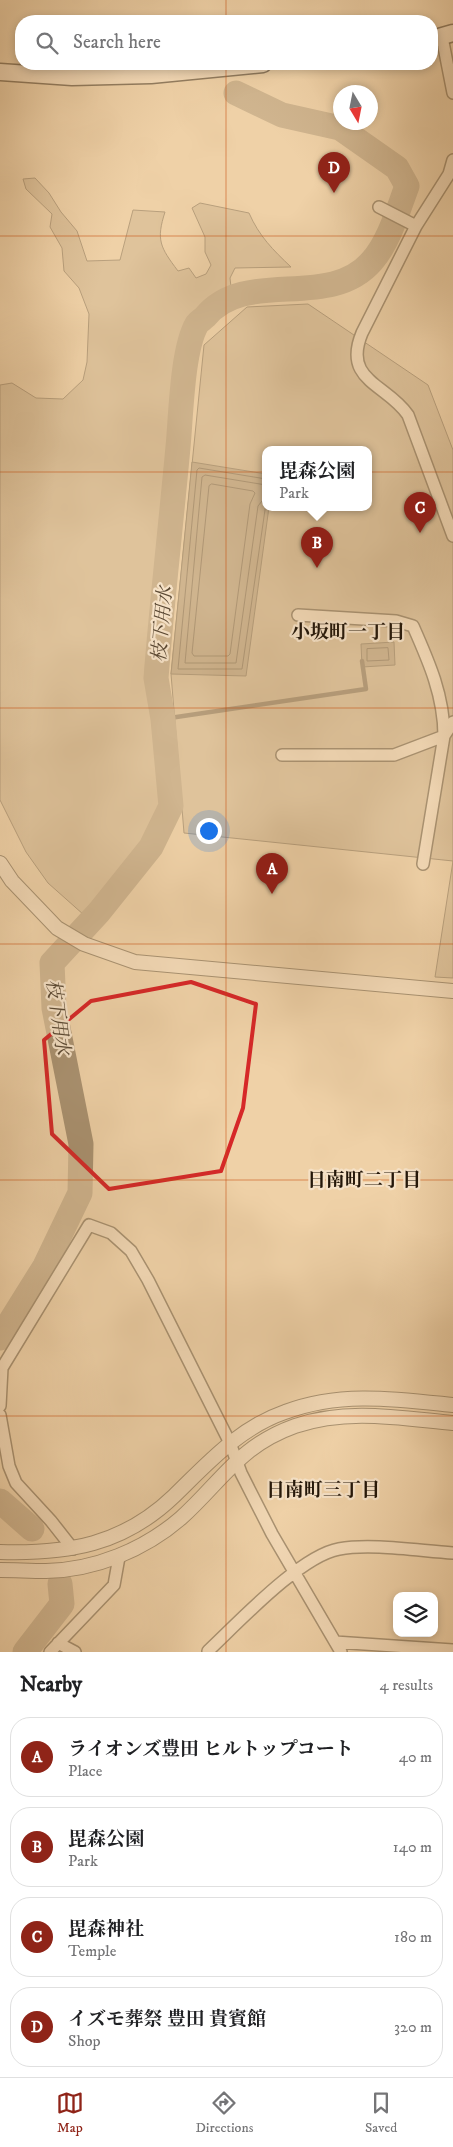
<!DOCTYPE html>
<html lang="en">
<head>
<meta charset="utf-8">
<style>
  :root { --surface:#fff; --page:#f6f6f6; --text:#202124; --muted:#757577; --line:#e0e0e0; --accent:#8f2418 }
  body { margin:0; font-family:"IM FELL DW Pica","Noto Serif JP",serif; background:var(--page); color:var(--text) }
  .controls { position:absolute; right:15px; bottom:15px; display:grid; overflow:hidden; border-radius:10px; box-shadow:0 2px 8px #0003 }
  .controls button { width:45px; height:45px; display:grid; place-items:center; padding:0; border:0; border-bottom:1px solid var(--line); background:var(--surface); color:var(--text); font:25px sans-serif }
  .compass { position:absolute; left:333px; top:85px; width:45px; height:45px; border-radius:50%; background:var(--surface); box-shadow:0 2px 8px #0003; rotate:170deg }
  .you { position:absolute; left:208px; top:830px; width:18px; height:18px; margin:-12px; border:4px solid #fff; border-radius:50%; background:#1a73e8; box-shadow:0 0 0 8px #1a73e833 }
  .badge { display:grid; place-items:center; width:32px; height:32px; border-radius:50%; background:var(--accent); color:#fff; font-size:16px; font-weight:700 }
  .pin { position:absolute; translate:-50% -41px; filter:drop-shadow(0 1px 2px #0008) }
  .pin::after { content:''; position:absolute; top:26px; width:18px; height:15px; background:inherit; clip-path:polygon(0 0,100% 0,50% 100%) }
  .popup { position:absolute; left:262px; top:446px; width:110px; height:65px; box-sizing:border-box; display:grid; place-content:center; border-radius:10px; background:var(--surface); filter:drop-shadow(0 1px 4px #0005); font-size:16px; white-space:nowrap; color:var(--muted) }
  .popup b { font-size:19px; color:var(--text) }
  .popup::after { content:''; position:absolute; left:50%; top:100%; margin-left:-10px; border:10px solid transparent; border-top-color:var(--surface) }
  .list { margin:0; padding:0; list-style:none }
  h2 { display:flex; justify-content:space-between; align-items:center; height:65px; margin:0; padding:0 20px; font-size:21px }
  h2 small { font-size:16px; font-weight:400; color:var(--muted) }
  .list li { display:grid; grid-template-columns:32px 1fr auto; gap:15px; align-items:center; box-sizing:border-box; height:80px; margin:0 10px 10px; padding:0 10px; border:1px solid var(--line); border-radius:20px }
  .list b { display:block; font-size:19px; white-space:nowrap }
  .list p { margin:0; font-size:16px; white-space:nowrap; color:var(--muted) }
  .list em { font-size:16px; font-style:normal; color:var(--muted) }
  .icon { flex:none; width:28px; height:28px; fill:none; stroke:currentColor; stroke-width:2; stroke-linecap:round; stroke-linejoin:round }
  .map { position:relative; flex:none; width:453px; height:1652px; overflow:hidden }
  .search { position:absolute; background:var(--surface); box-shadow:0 2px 8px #0003; left:15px; right:15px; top:15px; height:55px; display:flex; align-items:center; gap:12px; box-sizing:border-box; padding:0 18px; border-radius:20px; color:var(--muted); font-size:19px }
  .sheet { height:425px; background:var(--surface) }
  nav { display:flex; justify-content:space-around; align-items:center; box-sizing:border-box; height:70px; border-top:1px solid var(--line); background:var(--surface); font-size:14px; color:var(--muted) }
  nav a { display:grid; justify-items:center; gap:2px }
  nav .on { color:var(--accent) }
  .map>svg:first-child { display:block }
  .green { fill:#ccb18c; stroke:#78644a; fill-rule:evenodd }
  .water { fill:#aa9271; stroke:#746147 }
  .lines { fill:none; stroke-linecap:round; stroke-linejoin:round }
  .shore { stroke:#67543d; stroke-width:1 }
  .stream { stroke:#746147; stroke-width:4.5 }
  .river { stroke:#aa9271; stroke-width:25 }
  .minor-casing { stroke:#574630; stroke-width:14 }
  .tertiary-casing { stroke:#574630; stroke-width:16 }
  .secondary-casing { stroke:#241709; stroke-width:19 }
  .minor { stroke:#f5e1c6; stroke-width:11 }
  .tertiary { stroke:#f5e1c6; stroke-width:14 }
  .secondary { stroke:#f5e1c6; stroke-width:16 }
  .marked { fill:none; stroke:#d62828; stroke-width:4; stroke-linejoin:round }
  .grid { fill:none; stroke:#cb4f0c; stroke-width:1; stroke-opacity:0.55 }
  .labels { text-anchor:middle; stroke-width:4.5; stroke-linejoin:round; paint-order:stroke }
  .water-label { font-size:19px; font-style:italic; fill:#5a4833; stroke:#f5e1c6 }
  .neighbourhood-label { font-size:19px; font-weight:bold; fill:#241709; stroke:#f5e1c6 }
</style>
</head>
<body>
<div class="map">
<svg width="453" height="1652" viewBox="0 0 453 1652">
  <rect width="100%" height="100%" fill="#efd1a7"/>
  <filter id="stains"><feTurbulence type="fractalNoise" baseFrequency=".004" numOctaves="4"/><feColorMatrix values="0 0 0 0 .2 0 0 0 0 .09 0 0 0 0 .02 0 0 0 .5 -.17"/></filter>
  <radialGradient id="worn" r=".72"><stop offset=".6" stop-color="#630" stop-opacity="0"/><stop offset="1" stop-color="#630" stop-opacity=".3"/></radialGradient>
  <path class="green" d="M35 178 49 193 61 212 77 231 87 261 120 260 133 210 165 212C156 240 160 247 178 271L189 268 196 278 206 274 211 265 205 252V237L192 208 200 203 249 213C259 236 273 250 291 267L235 268 230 278 231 287 205 308 185 336 164 505 148 677 158 754 162 806 144 843 108 887 92 910 84 915 48 883 26 852 0 800V385L12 383 36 398 63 399 83 380 87 362 89 314 79 288 64 271 62 248 50 227 52 214 26 189 23 179Z
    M308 304 428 385 453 450V978L435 977 453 861 184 833 171 674 204 345 247 307ZM266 449H368V507H266Z"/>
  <path class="water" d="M192 462 266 474V507H269L246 676 171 674Z
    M394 642 395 665 362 667 361 644Z"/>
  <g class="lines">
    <path class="shore" d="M266 479 199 468 197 470 178 669H242L266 503
      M212 484 253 491 255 493 250 504 230 654 228 656H194L192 653 209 486Z
      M266 485 205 475 202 477 185 663H236L258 506 266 496
      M388 648 389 660 367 661V649Z"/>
    <path class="stream" d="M163 719 366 689 362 661"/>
    <path class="river" d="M0 1338 45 1266 80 1193 81 1144 54 1008 52 963 99 912 151 847 171 806 163 719 156 678C162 601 171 524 178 447 181 417 182 349 197 324 199 321 203 319 205 317 246 267 329 311 372 261 389 242 398 210 407 186L397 168 340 128 282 115 236 93
      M0 1501 32 1529
      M25 1652 62 1604 60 1584"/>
    <defs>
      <path id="minor" d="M442 37 453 93
        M453 160 449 174 416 226 362 333C342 381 387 384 408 415L453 536
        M379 207 416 226
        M298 615 396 621 413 626C429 662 444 696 444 736L423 864
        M282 755H394L444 736 453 722
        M0 1406 2 1368 89 1225 111 1233 131 1251 148 1280 230 1443 241 1473 272 1534 341 1652
        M0 1415 9 1466 16 1483 51 1521 73 1549
        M335 1642 453 1650
        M58 1643 75 1652
        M208 1651C238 1623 300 1556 339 1549 371 1543 420 1551 453 1553
        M50 1652 114 1585 119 1557"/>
      <path id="tertiary" d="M0 863 12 881 57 928 84 944 135 962 453 991
        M0 1552C68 1554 123 1545 174 1496 208 1463 239 1428 285 1412 340 1391 396 1399 453 1405
        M0 1570C15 1570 30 1571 46 1571 95 1570 144 1550 181 1518 222 1481 239 1446 295 1426 347 1408 400 1418 453 1423"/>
      <path id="secondary" d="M432 39 453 33
        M0 72 72 77 151 75 263 64"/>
    </defs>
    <use href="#minor" class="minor-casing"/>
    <use href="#tertiary" class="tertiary-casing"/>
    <use href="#secondary" class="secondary-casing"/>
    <use href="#minor" class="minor"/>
    <use href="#tertiary" class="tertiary"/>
    <use href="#secondary" class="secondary"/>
  </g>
  <path d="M0 0H453V1652H0ZM191 982 256 1004 243 1108 221 1171 109 1189 52 1134 44 1040 91 1001Z" fill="#efd1a7" fill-opacity=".55" fill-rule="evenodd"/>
  <path class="marked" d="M191 982 256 1004 243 1108 221 1171 109 1189 52 1134 44 1040 91 1001Z"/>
  <path class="grid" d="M226 0V21M226 64V1652M0 236H453M0 472H453M0 708H453M0 944H453M0 1180H453M0 1416H453"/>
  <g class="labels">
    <g class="water-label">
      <text transform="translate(161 624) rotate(-85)" y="7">枝下用水</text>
      <text transform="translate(59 1017) rotate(82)" y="7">枝下用水</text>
    </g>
    <g class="neighbourhood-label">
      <text x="348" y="638">小坂町一丁目</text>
      <text x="364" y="1186">日南町二丁目</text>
      <text x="323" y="1496">日南町三丁目</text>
    </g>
  </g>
  <rect width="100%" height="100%" filter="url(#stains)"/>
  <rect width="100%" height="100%" fill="url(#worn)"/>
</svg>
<div class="controls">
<button><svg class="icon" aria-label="layers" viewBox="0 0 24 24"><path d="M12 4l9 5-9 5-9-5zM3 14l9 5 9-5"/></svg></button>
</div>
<svg class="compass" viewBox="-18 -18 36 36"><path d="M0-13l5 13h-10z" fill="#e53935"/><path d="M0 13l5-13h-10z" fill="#757577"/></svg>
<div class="you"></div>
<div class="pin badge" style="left:272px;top:894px">A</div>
<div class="pin badge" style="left:317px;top:568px">B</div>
<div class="popup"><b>毘森公園</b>Park</div>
<div class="pin badge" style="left:420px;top:533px">C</div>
<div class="pin badge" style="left:334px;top:193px">D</div>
<div class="search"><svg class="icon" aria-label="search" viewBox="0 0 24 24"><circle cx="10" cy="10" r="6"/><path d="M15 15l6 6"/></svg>Search here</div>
</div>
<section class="sheet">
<h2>Nearby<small>4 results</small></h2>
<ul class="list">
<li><span class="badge">A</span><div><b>ライオンズ豊田 ヒルトップコート</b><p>Place</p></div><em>40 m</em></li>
<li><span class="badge">B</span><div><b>毘森公園</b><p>Park</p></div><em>140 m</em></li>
<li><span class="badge">C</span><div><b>毘森神社</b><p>Temple</p></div><em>180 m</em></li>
<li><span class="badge">D</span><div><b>イズモ葬祭 豊田 貴賓館</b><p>Shop</p></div><em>320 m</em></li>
</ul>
</section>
<nav>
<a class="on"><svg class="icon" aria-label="map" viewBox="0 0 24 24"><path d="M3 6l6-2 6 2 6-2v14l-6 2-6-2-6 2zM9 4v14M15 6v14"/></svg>Map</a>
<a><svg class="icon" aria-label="directions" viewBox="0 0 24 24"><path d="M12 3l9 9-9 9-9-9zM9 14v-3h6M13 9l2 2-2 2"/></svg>Directions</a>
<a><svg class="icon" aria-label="saved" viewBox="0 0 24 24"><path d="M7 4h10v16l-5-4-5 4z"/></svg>Saved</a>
</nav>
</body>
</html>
